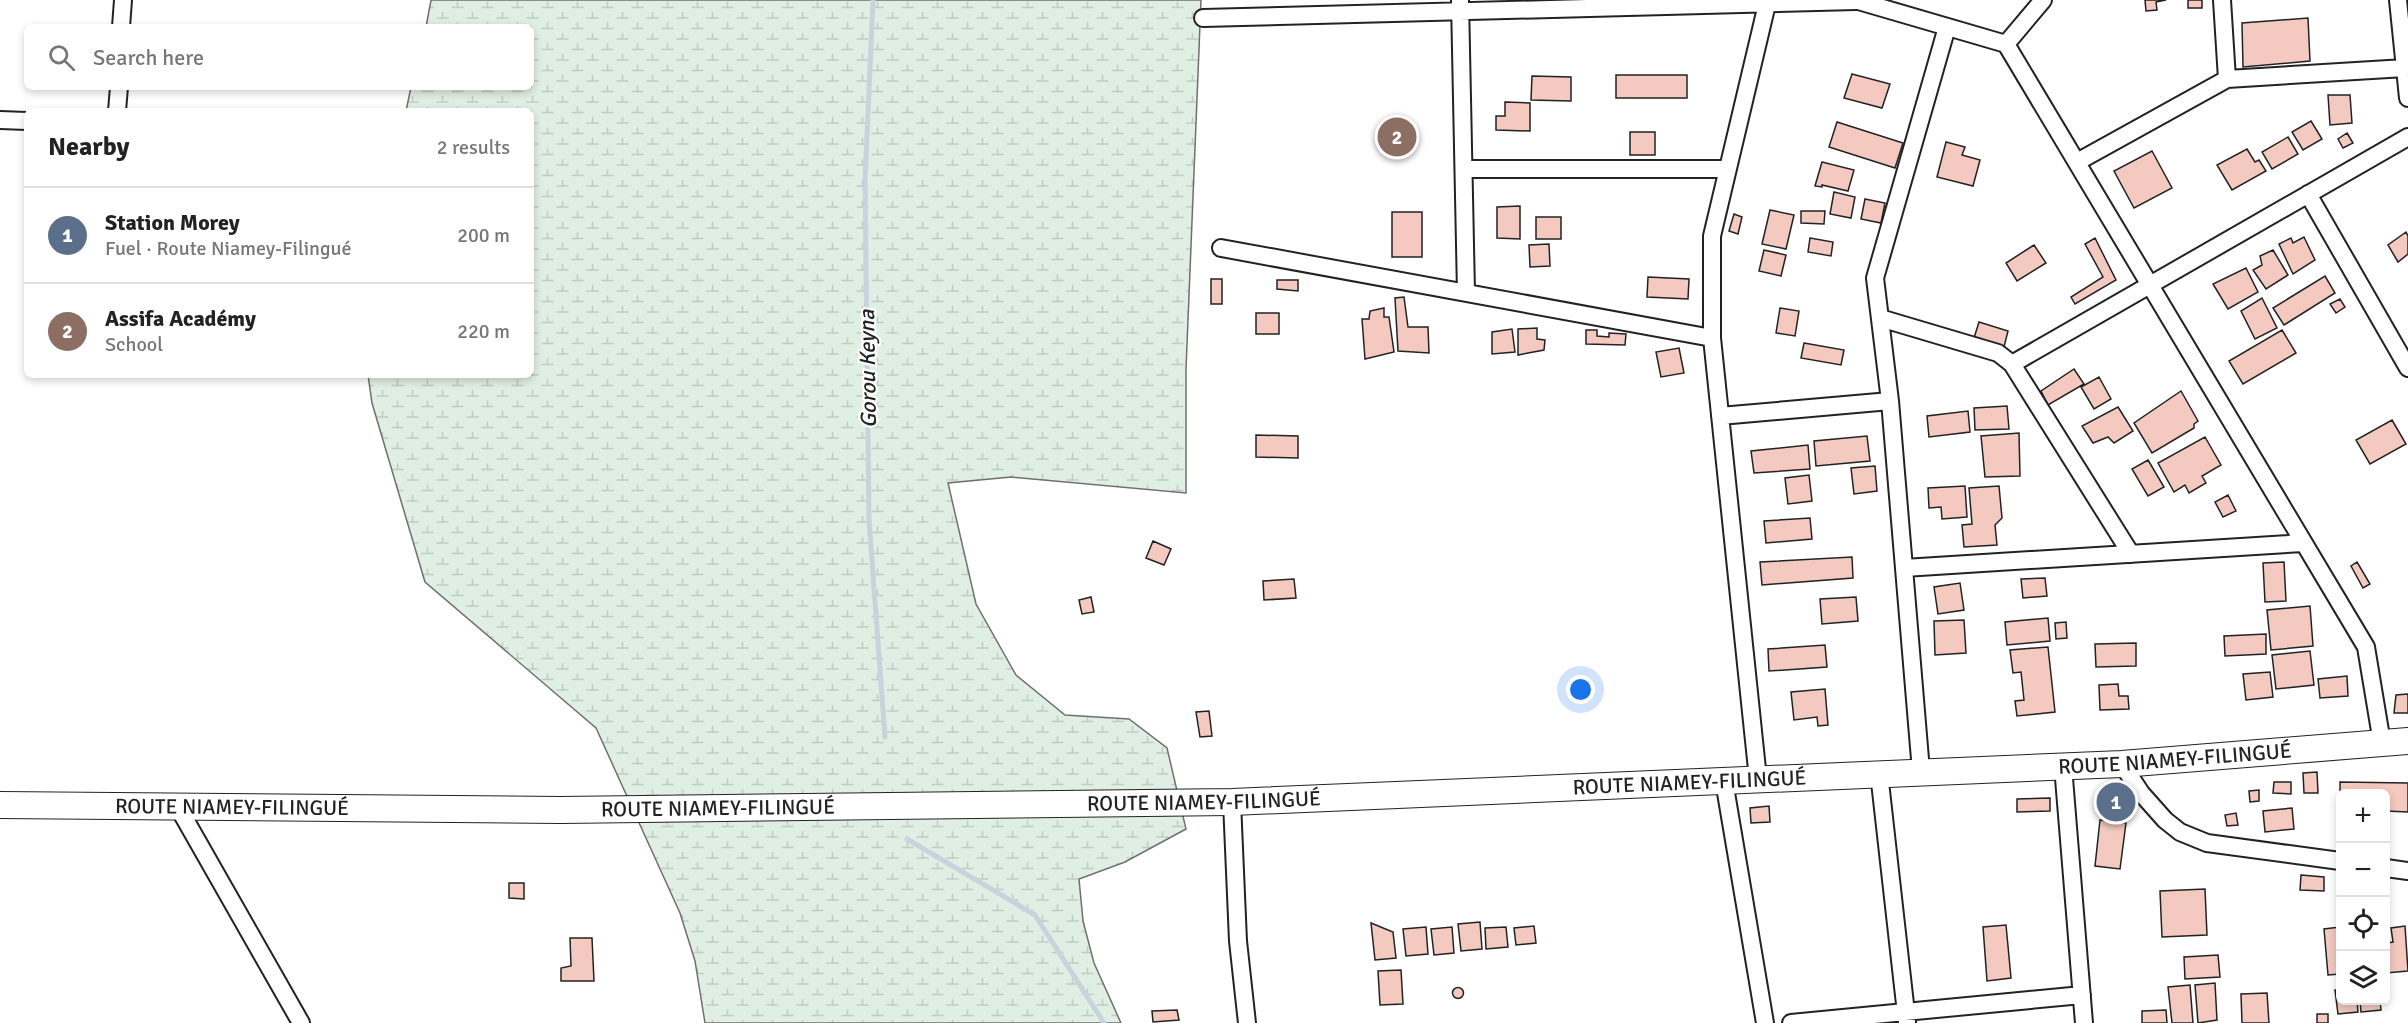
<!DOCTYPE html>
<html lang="en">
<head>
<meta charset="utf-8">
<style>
  :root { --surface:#fff; --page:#f2f2f2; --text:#222; --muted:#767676; --line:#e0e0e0; --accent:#0f766e }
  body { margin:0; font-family:Signika,sans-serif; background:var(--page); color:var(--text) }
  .controls { position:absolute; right:18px; bottom:18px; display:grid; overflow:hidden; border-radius:9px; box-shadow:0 3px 9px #0003 }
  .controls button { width:54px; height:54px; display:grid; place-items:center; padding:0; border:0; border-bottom:2px solid var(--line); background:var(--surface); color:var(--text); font:30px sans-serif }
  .you { position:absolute; left:1581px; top:690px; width:21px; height:21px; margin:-15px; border:4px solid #fff; border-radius:50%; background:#1a73e8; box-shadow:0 0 0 9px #1a73e833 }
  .badge { display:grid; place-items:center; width:39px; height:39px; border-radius:50%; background:var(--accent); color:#fff; font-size:20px; font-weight:700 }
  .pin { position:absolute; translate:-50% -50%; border:3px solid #fff; box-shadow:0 2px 6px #0006 }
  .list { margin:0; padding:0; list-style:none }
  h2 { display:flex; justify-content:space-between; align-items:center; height:78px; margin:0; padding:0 24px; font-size:26px }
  h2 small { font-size:20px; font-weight:400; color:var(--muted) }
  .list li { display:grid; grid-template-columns:39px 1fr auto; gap:18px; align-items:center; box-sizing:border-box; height:96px; padding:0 24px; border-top:2px solid var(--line) }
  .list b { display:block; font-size:22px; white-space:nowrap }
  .list p { margin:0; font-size:20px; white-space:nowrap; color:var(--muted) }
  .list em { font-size:20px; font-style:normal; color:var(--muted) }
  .icon { flex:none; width:33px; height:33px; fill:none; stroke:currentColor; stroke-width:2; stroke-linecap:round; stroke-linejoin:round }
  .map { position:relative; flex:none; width:2408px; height:1023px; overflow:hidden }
  .search { position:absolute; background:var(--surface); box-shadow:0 3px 9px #0003; left:24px; top:24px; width:510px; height:66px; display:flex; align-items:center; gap:15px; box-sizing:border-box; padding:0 21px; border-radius:9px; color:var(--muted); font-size:22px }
  .panel { position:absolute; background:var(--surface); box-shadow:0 3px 9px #0003; left:24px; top:108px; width:510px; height:270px; border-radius:9px }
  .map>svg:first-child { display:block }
  .wetland { fill:url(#wetland-marsh); stroke:#6f6f6f; stroke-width:1.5 }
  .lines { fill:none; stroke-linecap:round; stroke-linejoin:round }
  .stream { stroke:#c7d3dd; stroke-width:5 }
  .building { fill:#f3c9c0; stroke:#222; stroke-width:1.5 }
  .street-casing { stroke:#222; stroke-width:20 }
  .primary-casing { stroke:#222; stroke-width:28 }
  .street { stroke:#fff; stroke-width:16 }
  .primary { stroke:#fff; stroke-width:26 }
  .labels { text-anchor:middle; stroke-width:4.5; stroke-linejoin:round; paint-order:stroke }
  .street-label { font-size:21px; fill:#222; stroke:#fff }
  .water-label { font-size:22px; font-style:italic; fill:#222; stroke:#fff }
</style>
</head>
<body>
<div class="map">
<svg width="2408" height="1023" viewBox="0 0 2408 1023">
  <defs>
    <pattern id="wetland-marsh" width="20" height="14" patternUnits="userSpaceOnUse" patternTransform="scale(1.5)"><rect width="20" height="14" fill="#e0efe3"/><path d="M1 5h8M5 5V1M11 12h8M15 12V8" fill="none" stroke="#c0cdc2"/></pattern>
  </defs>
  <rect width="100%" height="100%" fill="#fff"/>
  <path class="wetland" d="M431 0H1201L1186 369V493L1011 477 948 483 976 604 1016 675 1065 715 1129 719 1167 748 1186 829 1125 862 1079 879 1083 921 1094 963 1121 1023H705L695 961 680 913 596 728 425 582 372 403 368 375H531V111H406L411 87H531V27H426Z"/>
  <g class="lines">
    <path class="stream" d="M873 0 865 181 869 521 885 737
      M907 839 1035 915 1104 1023"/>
  </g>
  <path class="building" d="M2145 0H2166L2156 2 2157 10 2146 11Z
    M2188 0H2202V8H2188Z
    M2308 18 2310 61 2243 67 2242 23Z
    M1852 74 1890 84 1882 108 1844 98Z
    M1616 75H1687V98H1616Z
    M1532 76 1571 77V101L1531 100Z
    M2328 95H2350L2352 123 2330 125Z
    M1505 102 1530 103V131L1496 130V116H1505Z
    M2311 121 2322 139 2303 150 2292 132Z
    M1837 122 1903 143 1895 168 1829 147Z
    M1630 132H1655V155H1630Z
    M2347 133 2353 143 2343 148 2338 139Z
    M2288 137 2298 154 2272 169 2262 152Z
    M1946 142 1965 147 1962 155 1980 160 1973 186 1937 177Z
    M2247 149 2255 162 2259 160 2266 171 2232 190 2217 165Z
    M2152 151 2172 188 2134 208 2114 171Z
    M1822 162 1854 170 1848 191 1822 185V187L1815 186Z
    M1834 192 1855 197 1851 218 1830 214Z
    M1865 199 1885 203 1881 223 1861 219Z
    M1520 206V239L1497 238V207Z
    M1770 210 1794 215 1786 249 1762 244Z
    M1801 211H1825L1824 224 1801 223Z
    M1392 212H1422V257H1392Z
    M1734 214 1742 217 1738 234 1729 231Z
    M1536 217H1561V239H1536Z
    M2406 232 2408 236V254L2398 262 2388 245Z
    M2304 237 2315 260 2293 274 2279 244 2291 238 2293 243Z
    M1810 238 1833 242 1831 256 1808 252Z
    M2095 238 2116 280 2075 304 2071 297 2103 277 2085 244Z
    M1549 244 1550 266 1530 267 1529 245Z
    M2034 245 2046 263 2017 281 2006 263Z
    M1764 250 1786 255 1781 276 1759 271Z
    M2273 250 2288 275 2266 289 2253 270 2262 265 2260 256Z
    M2246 268 2258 292 2228 309 2213 284Z
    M2325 276 2335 293 2284 325 2273 308Z
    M1648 277 1689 279 1688 299 1647 297Z
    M1211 279H1222V304H1211Z
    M1277 280H1298V291L1277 289Z
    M1404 297 1408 327H1428L1429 353 1398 351 1395 298Z
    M2262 298 2277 328 2255 339 2241 311Z
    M2340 299 2345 307 2336 313 2330 304Z
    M1384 308V317H1389L1394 352 1365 359 1362 319H1369L1370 311Z
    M1780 308 1799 311 1795 336 1776 333Z
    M1256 313H1279V334H1256Z
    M1979 322 2008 331 2004 347 1974 338Z
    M1537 328V339L1545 340 1544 350 1518 355V329Z
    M1512 329 1515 352 1492 354V332Z
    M1586 330H1597V336L1609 337V333L1626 334 1625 345 1586 344Z
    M2282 330 2296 353 2243 384 2229 361Z
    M1804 343 1844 350 1841 365 1801 358Z
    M1679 348 1684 373 1661 377 1656 352Z
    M2074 369 2084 384 2048 405 2041 391Z
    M2099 377 2111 399 2094 409 2081 387Z
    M2181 391 2198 421 2194 424V428L2152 453 2134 423Z
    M2007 406 2009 429 1975 430 1974 408Z
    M2118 407 2133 431 2114 443 2108 437 2093 443 2082 426Z
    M1968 411 1970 432 1929 437 1927 416Z
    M2392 420 2406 444 2370 464 2356 440Z
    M2019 433 2020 476 1985 477 1981 436Z
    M1256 435 1298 436V458L1256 457Z
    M1867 436 1870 461 1816 466 1814 441Z
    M2205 437 2221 465 2202 476 2206 483 2189 493 2185 485 2174 492 2158 463Z
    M1808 445 1810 469 1754 473 1751 451Z
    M2148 460 2164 487 2148 496 2132 469Z
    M1875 466 1877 491 1854 494 1851 468Z
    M1809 475 1812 501 1788 504 1785 478Z
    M1965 486 1967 517 1942 519 1941 507 1929 508 1928 488Z
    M1999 486 2002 518 1995 525 1997 545 1964 547 1962 525 1972 524 1969 488Z
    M2228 495 2236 511 2223 517 2215 502Z
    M1810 518 1812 539 1766 543 1764 521Z
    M1153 541 1171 549 1164 565 1146 558Z
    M1852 557 1853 578 1762 585 1760 562Z
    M2284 562 2286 601 2265 602 2263 563Z
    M2357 562 2370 584 2363 588 2351 566Z
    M2045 578 2047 596 2023 598 2021 579Z
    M1294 579 1296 598 1264 600 1263 581Z
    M1960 583 1964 610 1938 614 1934 587Z
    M1091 597 1094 612 1082 614 1079 600Z
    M1856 597 1858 621 1822 624 1820 599Z
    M2310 606 2313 646 2271 650 2267 610Z
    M2048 618 2050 641 2007 645 2005 622Z
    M1964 620 1966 653 1935 655 1934 621Z
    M2066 622 2067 638 2056 639 2055 623Z
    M2266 634V654L2225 656 2224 636Z
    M2136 643V666L2096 667 2095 644Z
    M1825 645 1827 667 1769 671 1768 649Z
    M2048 647 2055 712 2017 716 2015 701 2024 700 2021 672 2013 673 2010 650Z
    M2310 651 2314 685 2276 689 2272 655Z
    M2270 672 2273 697 2246 700 2243 674Z
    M2347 676 2348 696 2320 698 2318 679Z
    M2118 684 2119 696H2128L2129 709 2100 710 2099 685Z
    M1825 689 1828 725 1818 726 1817 717 1794 720 1791 692Z
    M2408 694V713H2394L2396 695Z
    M1209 711 1212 736 1200 737 1196 712Z
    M2317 772 2318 793H2304L2303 773Z
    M2274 782H2291V794L2273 793Z
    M2340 782 2408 783V812L2386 811V794H2340V811Z
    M2259 790V801L2250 802 2249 791Z
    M2050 798V811L2017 812V799Z
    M1769 806 1770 822 1751 823 1750 808Z
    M2292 808 2294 829 2265 832 2263 811Z
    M2236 813 2238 825 2227 826 2225 815Z
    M2100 820 2126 823 2120 869 2095 866Z
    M2301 875 2324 877V891L2300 890Z
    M509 883H524V899L509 898Z
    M2205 889 2207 935 2162 937 2160 891Z
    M1480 922 1482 949 1461 951 1458 924Z
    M1371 923 1393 932 1396 958 1375 960Z
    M2006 925 2011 978 1987 981 1983 927Z
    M1534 926 1536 943 1516 945 1514 928Z
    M2405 926 2408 971 2386 973V943L2393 942 2391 928Z
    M1426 927 1428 954 1406 956 1403 929Z
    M1452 927 1454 953 1434 955 1431 929Z
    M1506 927 1508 947 1486 949 1485 928Z
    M2340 927V974L2328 975 2324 929Z
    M570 938H592L594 981H561V968L571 966Z
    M2218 955 2220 977 2185 979 2184 957Z
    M1401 970 1403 1004 1380 1005 1378 971Z
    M2215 983 2217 1020 2198 1023 2195 985Z
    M2190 985 2193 1023H2172L2168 987Z
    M1452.5 993a5.5 5.5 0 1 1 11 0a5.5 5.5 0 1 1-11 0Z
    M2335 990H2340V1000H2357L2358 1012 2338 1014Z
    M2267 993 2269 1023H2242L2241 994Z
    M2360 1000H2380L2381 1010 2361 1012Z
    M1177 1010 1179 1020 1153 1022 1152 1011Z
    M2166 1010 2167 1023H2142V1011Z
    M2317 1014H2328V1023H2317Z"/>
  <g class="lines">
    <defs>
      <path id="street" d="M1855 0 2006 44 2366 647 2382 743
        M2222 0 2227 79
        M2398 0 2408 98
        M1460 1 1466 293
        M1203 18 1856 1
        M121 27 123 0
        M2006 44 2043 0
        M117 111 119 87
        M0 120 27 121
        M2077 162 2227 79 2405 68
        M1464 169H1728
        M2308 194 2408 368
        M1221 248 1712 338
        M1880 318 1998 353 2012 364 2131 554
        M2012 364 2408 137
        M1720 416 1890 401
        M1904 568 2303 543
        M2122 764 2141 793 2165 820 2180 832 2207 843 2340 861
        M2063 766 2084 1023
        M1921 771 1890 401 1875 278 1947 27
        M1879 773 1907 1022
        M1758 779 1712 338V236L1767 4
        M1724 781 1765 1023
        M1232 802 1238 941 1247 1023
        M178 807 301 1023
        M2386 868 2408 871
        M1791 1023 2082 995"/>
      <g id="primary">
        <path id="s1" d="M0 805 561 810 1232 802 2122 764 2408 741"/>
      </g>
    </defs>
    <use href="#street" class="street-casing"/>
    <use href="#primary" class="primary-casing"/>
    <use href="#street" class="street"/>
    <use href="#primary" class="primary"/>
  </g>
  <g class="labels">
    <g class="street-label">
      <text dy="7" stroke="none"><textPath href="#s1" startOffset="2176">ROUTE NIAMEY-FILINGUÉ</textPath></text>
      <text dy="7" stroke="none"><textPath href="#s1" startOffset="1690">ROUTE NIAMEY-FILINGUÉ</textPath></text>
      <text dy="7" stroke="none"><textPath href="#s1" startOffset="1204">ROUTE NIAMEY-FILINGUÉ</textPath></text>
      <text dy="7" stroke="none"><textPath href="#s1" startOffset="232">ROUTE NIAMEY-FILINGUÉ</textPath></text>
      <text dy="7" stroke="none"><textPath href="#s1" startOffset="718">ROUTE NIAMEY-FILINGUÉ</textPath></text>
    </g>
    <g class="water-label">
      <text transform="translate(867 369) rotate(-91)" y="8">Gorou Keyna</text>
    </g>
  </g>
</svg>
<div class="controls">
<button>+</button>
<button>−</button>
<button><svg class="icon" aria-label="locate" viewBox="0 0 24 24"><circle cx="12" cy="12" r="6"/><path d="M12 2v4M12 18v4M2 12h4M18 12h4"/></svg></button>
<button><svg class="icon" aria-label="layers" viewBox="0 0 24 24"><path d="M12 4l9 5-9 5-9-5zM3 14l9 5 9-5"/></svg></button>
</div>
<div class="you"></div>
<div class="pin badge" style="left:2116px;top:802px;background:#5c6f8a">1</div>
<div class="pin badge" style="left:1397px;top:137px;background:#8d6e63">2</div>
<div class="search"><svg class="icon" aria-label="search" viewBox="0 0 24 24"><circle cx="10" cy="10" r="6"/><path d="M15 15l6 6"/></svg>Search here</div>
<section class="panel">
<h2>Nearby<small>2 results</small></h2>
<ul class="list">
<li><span class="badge" style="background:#5c6f8a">1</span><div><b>Station Morey</b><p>Fuel · Route Niamey-Filingué</p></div><em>200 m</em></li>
<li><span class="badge" style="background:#8d6e63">2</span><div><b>Assifa Académy</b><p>School</p></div><em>220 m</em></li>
</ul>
</section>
</div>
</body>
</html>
